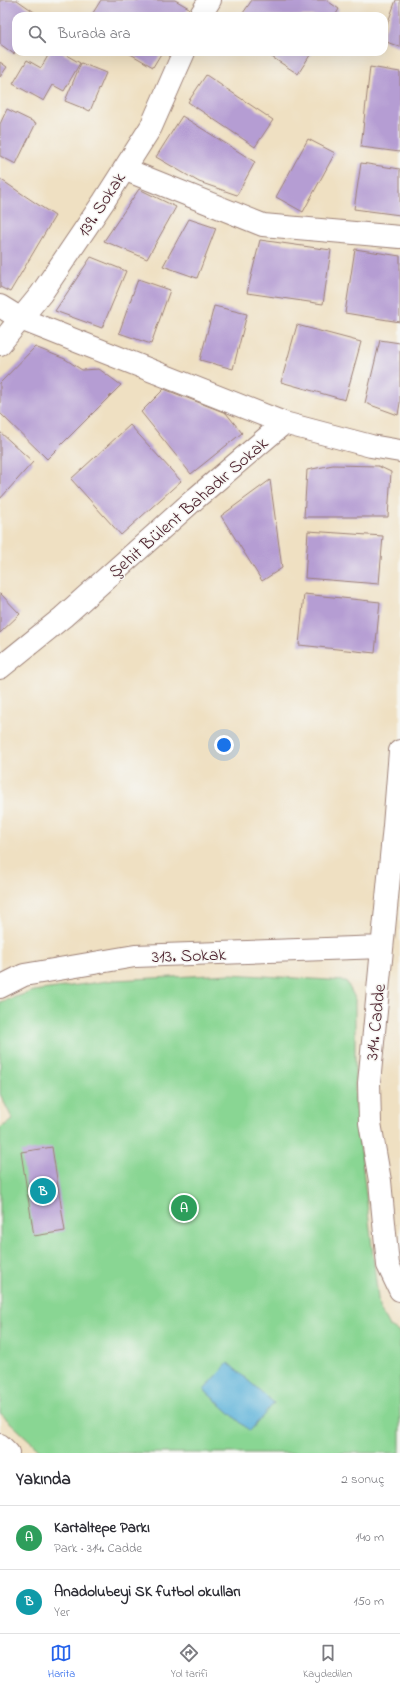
<!DOCTYPE html>
<html lang="tr">
<head>
<meta charset="utf-8">
<style>
  :root { --surface:#fff; --page:#f2f2f3; --text:#2b2b33; --muted:#7c7c81; --line:#e1e1e2; --accent:#2563eb }
  body { margin:0; font-family:"Indie Flower",sans-serif; background:var(--page); color:var(--text) }
  .you { position:absolute; left:224px; top:745px; width:14px; height:14px; margin:-10px; border:3px solid #fff; border-radius:50%; background:#1a73e8; box-shadow:0 0 0 6px #1a73e833 }
  .badge { display:grid; place-items:center; width:26px; height:26px; border-radius:50%; background:var(--accent); color:#fff; font-size:13px; font-weight:700 }
  .pin { position:absolute; translate:-50% -50%; border:2px solid #fff; box-shadow:0 1px 4px #0006 }
  .list { margin:0; padding:0; list-style:none }
  h2 { display:flex; justify-content:space-between; align-items:center; height:52px; margin:0; padding:0 16px; font-size:17px }
  h2 small { font-size:13px; font-weight:400; color:var(--muted) }
  .list li { display:grid; grid-template-columns:26px 1fr auto; gap:12px; align-items:center; box-sizing:border-box; height:64px; padding:0 16px; border-top:1px solid var(--line) }
  .list b { display:block; font-size:15px; white-space:nowrap }
  .list p { margin:0; font-size:13px; white-space:nowrap; color:var(--muted) }
  .list em { font-size:13px; font-style:normal; color:var(--muted) }
  .icon { flex:none; width:22px; height:22px; fill:none; stroke:currentColor; stroke-width:2; stroke-linecap:round; stroke-linejoin:round }
  .map { position:relative; flex:none; width:400px; height:1453px; overflow:hidden }
  .search { position:absolute; background:var(--surface); box-shadow:0 4px 16px #0002; left:12px; right:12px; top:12px; height:44px; display:flex; align-items:center; gap:10px; box-sizing:border-box; padding:0 14px; border-radius:12px; color:var(--muted); font-size:15px }
  .sheet { height:180px; background:var(--surface) }
  nav { display:flex; justify-content:space-around; align-items:center; box-sizing:border-box; height:56px; border-top:1px solid var(--line); background:var(--surface); font-size:11px; color:var(--muted) }
  nav a { display:grid; justify-items:center; gap:2px }
  nav .on { color:var(--accent) }
  .map>svg:first-child { display:block }
  .green { fill:#89d693; stroke:#6a7a5f }
  .water { fill:#5db3da; stroke:#546982 }
  .building { fill:#b59dd3 }
  .lines { fill:none; stroke-linecap:round; stroke-linejoin:round }
  .minor-casing { stroke:#9c8076; stroke-width:24 }
  .minor { stroke:#fff; stroke-width:22 }
  .labels { text-anchor:middle; stroke-width:3; stroke-linejoin:round; paint-order:stroke }
  .street-label { font-size:18px; fill:#4a1f2b; stroke:#f6f6f2 }
</style>
</head>
<body>
<div class="map">
<svg width="400" height="1453" viewBox="0 0 400 1453">
  <rect width="100%" height="100%" fill="#f6f6f2"/>
  <filter id="ink" filterUnits="userSpaceOnUse"><feTurbulence type="fractalNoise" baseFrequency=".025" numOctaves="2"/><feDisplacementMap in="SourceGraphic" scale="8" xChannelSelector="R" yChannelSelector="G"/><feConvolveMatrix kernelMatrix="1 2 1 2 8 2 1 2 1" color-interpolation-filters="sRGB"/></filter>
  <filter id="wash" filterUnits="userSpaceOnUse"><feTurbulence type="fractalNoise" baseFrequency=".012" numOctaves="4" result="noise"/><feDisplacementMap in="SourceGraphic" scale="16" xChannelSelector="R" yChannelSelector="G"/><feGaussianBlur stdDeviation="0.9" result="paint"/><feColorMatrix in="noise" values="0 0 0 0 0 0 0 0 0 0 0 0 0 0 0 0 0 1.4 0 .05"/><feComposite in="paint" operator="in"/></filter>
  <g filter="url(#wash)">
    <rect width="100%" height="100%" fill="#efe0c2"/>
    <path class="green" d="M230 974 346 981 355 998V1099L379 1307 389 1326 400 1333V1453H43L0 1413V1128L13 1120 0 1094V1002L34 991 115 980Z"/>
    <path class="water" d="M228 1363 274 1403 250 1431 204 1390Z"/>
    <g id="blocks">
      <path class="building" d="M0 0H17L40 16H16V50L14 54 0 44Z
        M101 0H175L189 8 184 16H91Z
        M252 0H326L339 9 335 16H241Z
        M396 0H400V47L384 41V33Z
        M50 52H61L80 63 64 91 53 85 44 101 13 84 27 60 41 68Z
        M127 52H162L153 67Z
        M264 52H312L298 74Z
        M0 62 7 67 0 77Z
        M81 63 106 73 90 111 65 101Z
        M370 67 400 72V152L361 147Z
        M206 75 273 120 255 147 188 102Z
        M7 109 36 123 16 164 0 156V124Z
        M182 116 255 162 237 195 199 182 156 157Z
        M308 139 335 153 303 212 276 197Z
        M361 163 400 169V215L354 209Z
        M0 179 55 216 10 292 0 287Z
        M139 189 176 207 147 259 104 241Z
        M189 219 216 228 197 278 163 266Z
        M260 240 331 250 323 304 247 293Z
        M355 249 400 256V322L345 313Z
        M91 257 126 271 102 328 55 311Z
        M138 279 170 290 151 344 119 333Z
        M214 306 247 314 233 369 200 360Z
        M297 325 361 342 345 400 281 382Z
        M380 340 400 343V403L398 415 365 403Z
        M35 347 65 359 82 370 99 369 121 385 47 459 0 413V383Z
        M164 389 226 413 242 433 191 474 141 412Z
        M130 425 181 481 121 535 71 479Z
        M0 432 33 462 0 499Z
        M333 465 378 466 391 472 388 517H304L307 470Z
        M270 480 282 568 262 581 221 516Z
        M308 531 383 536 379 584 305 578Z
        M0 593 20 614 0 633Z
        M304 594 380 602 375 653 299 645Z
        M52 1147 65 1231 34 1236 21 1152Z"/>
    </g>
  </g>
  <g filter="url(#ink)">
    <use href="#blocks" fill-opacity="0" stroke="#9c8076" stroke-width="1"/>
    <g class="lines">
      <defs>
        <path id="minor" d="M200 16 210 0
          M124 169 263 225 400 237
          M0 306 21 319 284 423
          M0 344 41 294 104 201 151 127 184 52
          M0 668 63 617 196 498 284 423 371 446 400 451
          M400 751 394 826 369 1083 370 1123 380 1181 388 1265 400 1290
          M0 987 24 975 135 956 382 947
          M0 1445 8 1453"/>
      </defs>
      <use href="#minor" class="minor-casing"/>
      <use href="#minor" class="minor"/>
    </g>
  </g>
  <g class="labels">
    <g class="street-label">
      <text transform="translate(101 204) rotate(-57)" y="6">139. Sokak</text>
      <text transform="translate(188 507) rotate(-41)" y="6">Şehit Bülent Bahadır Sokak</text>
      <text transform="translate(189 955) rotate(-2)" y="6">313. Sokak</text>
      <text transform="translate(375 1022) rotate(-84)" y="6">314. Cadde</text>
    </g>
  </g>
</svg>
<div class="you"></div>
<div class="pin badge" style="left:184px;top:1208px;background:#2e9e5b">A</div>
<div class="pin badge" style="left:43px;top:1191px;background:#0f9aa8">B</div>
<div class="search"><svg class="icon" aria-label="search" viewBox="0 0 24 24"><circle cx="10" cy="10" r="6"/><path d="M15 15l6 6"/></svg>Burada ara</div>
</div>
<section class="sheet">
<h2>Yakında<small>2 sonuç</small></h2>
<ul class="list">
<li><span class="badge" style="background:#2e9e5b">A</span><div><b>Kartaltepe Parkı</b><p>Park · 314. Cadde</p></div><em>140 m</em></li>
<li><span class="badge" style="background:#0f9aa8">B</span><div><b>Anadolubeyi SK futbol okulları</b><p>Yer</p></div><em>150 m</em></li>
</ul>
</section>
<nav>
<a class="on"><svg class="icon" aria-label="map" viewBox="0 0 24 24"><path d="M3 6l6-2 6 2 6-2v14l-6 2-6-2-6 2zM9 4v14M15 6v14"/></svg>Harita</a>
<a><svg class="icon" aria-label="directions" viewBox="0 0 24 24"><path d="M12 3l9 9-9 9-9-9zM9 14v-3h6M13 9l2 2-2 2"/></svg>Yol tarifi</a>
<a><svg class="icon" aria-label="saved" viewBox="0 0 24 24"><path d="M7 4h10v16l-5-4-5 4z"/></svg>Kaydedilen</a>
</nav>
</body>
</html>
